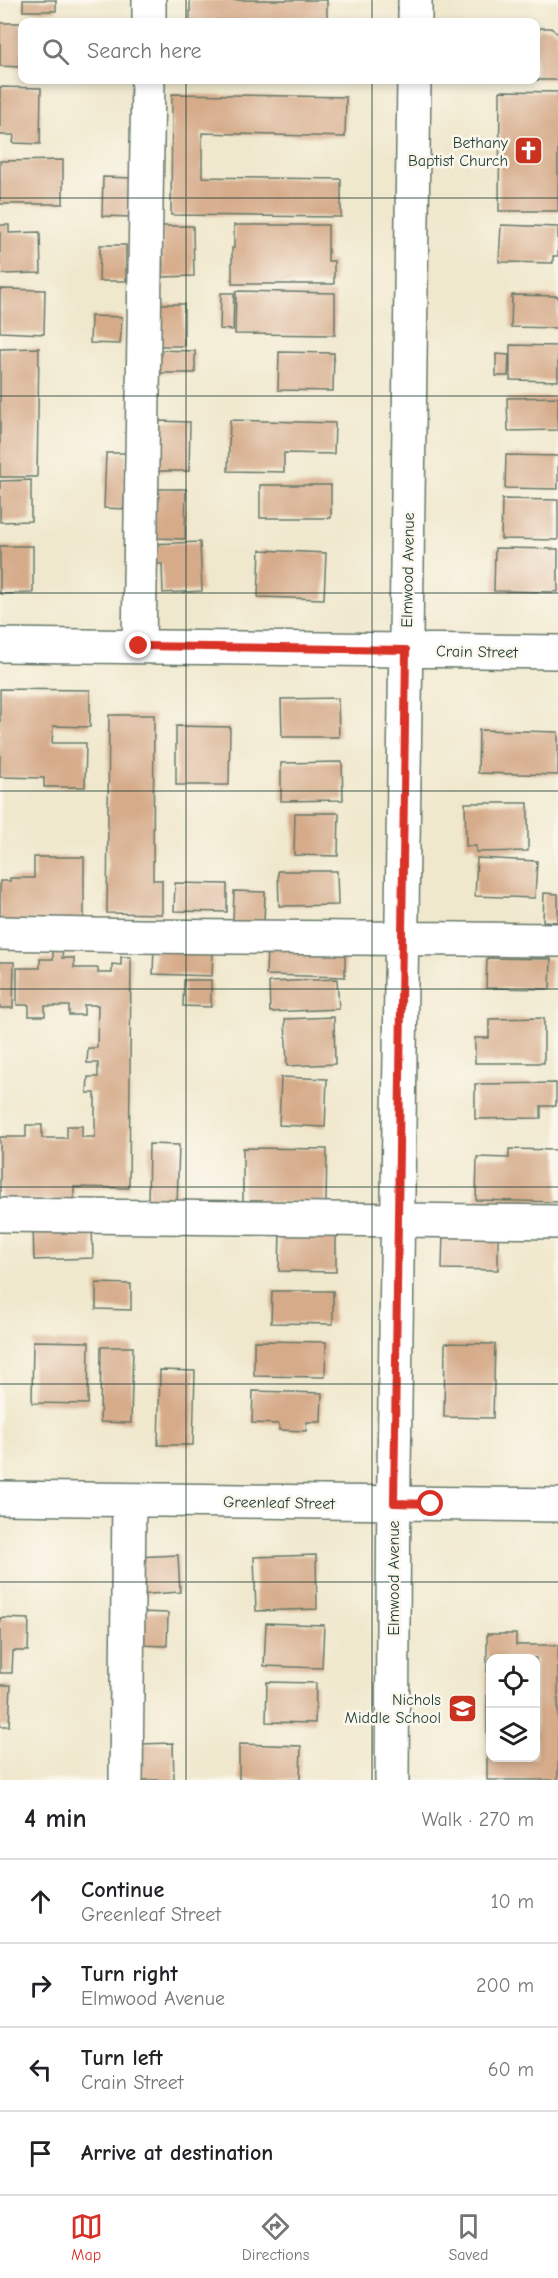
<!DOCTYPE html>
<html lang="en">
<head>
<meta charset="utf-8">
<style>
  :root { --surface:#fff; --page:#f6f6f6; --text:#202124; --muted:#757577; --line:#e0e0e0; --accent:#d93025 }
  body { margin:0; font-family:"Comic Neue",sans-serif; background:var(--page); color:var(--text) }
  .controls { position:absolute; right:18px; bottom:18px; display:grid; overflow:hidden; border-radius:12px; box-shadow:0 3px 9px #0003 }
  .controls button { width:54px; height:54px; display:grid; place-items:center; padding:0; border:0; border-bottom:2px solid var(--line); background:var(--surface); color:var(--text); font:30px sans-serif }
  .stop { position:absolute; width:18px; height:18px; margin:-14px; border:4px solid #d93025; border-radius:50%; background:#fff }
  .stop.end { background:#d93025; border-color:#fff; box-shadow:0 2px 6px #0008 }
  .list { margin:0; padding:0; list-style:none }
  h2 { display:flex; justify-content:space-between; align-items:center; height:78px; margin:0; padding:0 24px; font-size:26px }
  h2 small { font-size:20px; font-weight:400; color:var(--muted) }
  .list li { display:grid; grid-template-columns:39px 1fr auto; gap:18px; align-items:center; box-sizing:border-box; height:84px; padding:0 24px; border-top:2px solid var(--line) }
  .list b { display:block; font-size:22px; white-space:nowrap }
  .list p { margin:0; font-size:20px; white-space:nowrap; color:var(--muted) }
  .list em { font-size:20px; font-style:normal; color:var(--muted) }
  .icon { flex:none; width:33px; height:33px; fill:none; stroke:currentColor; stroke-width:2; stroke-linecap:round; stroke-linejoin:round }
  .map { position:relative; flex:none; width:558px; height:1780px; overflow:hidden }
  .search { position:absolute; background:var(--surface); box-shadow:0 3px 9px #0003; left:18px; right:18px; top:18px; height:66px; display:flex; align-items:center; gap:15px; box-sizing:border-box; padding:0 21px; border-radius:12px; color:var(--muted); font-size:22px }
  .sheet { height:414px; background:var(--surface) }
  nav { display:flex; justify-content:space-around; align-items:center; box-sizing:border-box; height:84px; border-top:2px solid var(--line); background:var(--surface); font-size:16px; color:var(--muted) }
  nav a { display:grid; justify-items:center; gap:3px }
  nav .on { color:var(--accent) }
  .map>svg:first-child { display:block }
  .building { fill:#d6ab8a; fill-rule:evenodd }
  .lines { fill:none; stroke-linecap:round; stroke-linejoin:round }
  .minor-casing { stroke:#68796a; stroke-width:36 }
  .minor { stroke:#fff; stroke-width:33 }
  .route { stroke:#d93025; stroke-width:8 }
  .grid { fill:none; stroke:#1f3d34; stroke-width:1.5; stroke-opacity:0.55 }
  .labels { text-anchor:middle; stroke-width:5; stroke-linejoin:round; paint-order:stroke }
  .poi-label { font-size:16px; fill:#1f3d34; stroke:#fbf7ec; text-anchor:end }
  .street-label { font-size:16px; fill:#1f3d34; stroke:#fbf7ec }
</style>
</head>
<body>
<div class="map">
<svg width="558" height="1780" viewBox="0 0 558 1780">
  <rect width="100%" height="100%" fill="#fbf7ec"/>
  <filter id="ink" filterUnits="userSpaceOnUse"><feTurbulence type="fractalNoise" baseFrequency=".0167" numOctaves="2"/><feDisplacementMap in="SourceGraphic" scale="12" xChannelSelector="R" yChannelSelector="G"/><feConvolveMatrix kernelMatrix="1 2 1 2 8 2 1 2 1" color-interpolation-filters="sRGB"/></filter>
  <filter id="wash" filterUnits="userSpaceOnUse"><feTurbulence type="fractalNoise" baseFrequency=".008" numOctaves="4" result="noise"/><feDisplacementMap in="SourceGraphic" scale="24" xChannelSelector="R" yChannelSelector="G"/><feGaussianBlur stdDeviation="1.35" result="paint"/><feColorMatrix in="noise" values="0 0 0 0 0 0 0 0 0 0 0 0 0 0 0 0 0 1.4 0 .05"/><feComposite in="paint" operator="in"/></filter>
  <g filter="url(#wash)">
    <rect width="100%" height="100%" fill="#f0e8cd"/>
    <g id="blocks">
      <path class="building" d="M23 0H56V11H23Z
        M190 0H327V22H190Z
        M0 23H22V67L0 66Z
        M540 28H551L558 34V80H536V33Z
        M0 87 41 88 40 144 13 143 14 135H0Z
        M500 91 558 92V211H499Z
        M172 94 346 97 345 137 202 133V177L341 179V217L171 215Z
        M63 160V204H0V161Z
        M103 177 132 178 131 217 102 216Z
        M0 225H9V233L40 232 41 273 0 274Z
        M234 225H328V261H334V284H232V248H234Z
        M501 225 558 227V256H553V263L499 262Z
        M162 226H193L194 276 163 277Z
        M100 245H126V281H99Z
        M0 289 45 290 44 334 0 332Z
        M236 291 335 293V335L235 334Z
        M221 293H234L233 330 220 329Z
        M512 295 558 296V328L511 327Z
        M155 304H184V346H155Z
        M91 316 122 317 120 344 90 343Z
        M510 345 558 346V381L510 380Z
        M39 348 37 477H0V349Z
        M155 350 195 351V373H155Z
        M279 352 334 353 333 391 278 390Z
        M496 354 509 355 508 376H496Z
        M558 397V430L508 431 507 398Z
        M230 420 335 423 334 454 284 453V472L228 471Z
        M158 421 190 422 189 471H157Z
        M106 453H126L124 509 104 508Z
        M506 455 558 456V489L505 488Z
        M31 480V521L0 522V481Z
        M260 485H331V518H260Z
        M155 489H186L185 539 154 538Z
        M502 499 558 500V540L501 539Z
        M200 542 202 591 163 593 162 564H151L150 544Z
        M0 546H33V593L0 594Z
        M495 548 558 549V592L494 591Z
        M260 550 326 553 324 599 258 597Z
        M0 689 90 690V727L53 726 52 743H86L85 787H44V778L0 777Z
        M338 698 339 737H282L281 699Z
        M109 715H154L153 880H162V914L107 913Z
        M176 726 230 727 229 785H176Z
        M479 730 558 732V775L478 773Z
        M342 762 343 800 281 801V763Z
        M465 803H528V851L476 852V846H466Z
        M295 813H339L338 856 294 855Z
        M34 857H84V923H0V881H10V878H34Z
        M477 858 537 861 535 898 475 896Z
        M278 871H337L338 905 279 906Z
        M175 883 227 884V912L174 911Z
        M234 891 265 892 264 924 233 923Z
        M544 893 558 894V922L543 921Z
        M267 945 345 947V977L266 975Z
        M154 947 213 949 212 976 153 974Z
        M53 950H63L62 958H74V968H98V973H112V964L121 965V957H131L129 1188 74 1187V1201L0 1200V1137H26V1125H42V1138H67V1126H82V1137H95V1093H87L88 1077H98V1063H87L88 1048H97L98 1005H84V1015H69V1006H45V1016H29V1005H17V968H40V959H53Z
        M487 958 551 959 550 989 486 988Z
        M0 962H14L13 1008H0Z
        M337 979 339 1009 270 1012 269 982Z
        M184 980H211V1007L183 1006Z
        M334 1017 335 1064 287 1066 285 1019Z
        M544 1018V1063H475V1038H489V1019Z
        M281 1077 327 1079 325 1127 279 1125Z
        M556 1083V1106H541V1118L475 1119V1084Z
        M149 1144 179 1145 177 1204 148 1203Z
        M243 1148 327 1149 326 1203 243 1202Z
        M509 1149 558 1150V1202L476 1200 477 1157 509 1158Z
        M92 1226 93 1258 34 1260 33 1227Z
        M280 1231 336 1232V1272L279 1271Z
        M443 1233 498 1234V1270L442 1269Z
        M96 1283 131 1284V1310L96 1309Z
        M272 1291H333V1324L271 1323Z
        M33 1341 89 1342 88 1404 32 1403Z
        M254 1341 326 1342 325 1377 254 1376Z
        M445 1343 495 1344 493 1418 444 1417Z
        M101 1347H133L131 1423 100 1422Z
        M160 1370 195 1371 193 1445H158Z
        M253 1391 322 1393 321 1422H307L306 1431 279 1430V1424L252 1423Z
        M178 1555 180 1592 136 1595 134 1557Z
        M316 1555 317 1609 256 1611 254 1557Z
        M137 1612 168 1613 167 1646 136 1645Z
        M0 1618 29 1619 28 1651H13L12 1673H0Z
        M266 1623 324 1625 322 1668 264 1666Z
        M487 1634H516V1645H558V1780H487ZM490 1658H536V1758H490Z
        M267 1682 316 1683 315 1723 266 1722Z
        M0 1685H11L9 1726H0Z
        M173 1743 174 1780H141L140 1744Z
        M239 1744 301 1746 300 1780H239Z"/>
    </g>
  </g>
  <g filter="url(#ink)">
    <use href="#blocks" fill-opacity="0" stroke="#68796a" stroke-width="1.5"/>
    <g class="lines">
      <defs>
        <path id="minor" d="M149 22V0
          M415 22V0
          M0 645 558 652
          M139 646 148 80
          M0 933 138 936 558 940
          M0 1215 558 1222
          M0 1498 558 1505
          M126 1780 129 1500
          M392 1780 394 1472 414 80"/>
      </defs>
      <use href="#minor" class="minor-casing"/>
      <use href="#minor" class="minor"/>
    </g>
  </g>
  <g class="lines" filter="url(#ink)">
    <path class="route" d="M139 646 406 650 394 1503 431 1504"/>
  </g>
  <path class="grid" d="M186 0V22M372 0V22M186 80V1780M372 80V1780M0 198H558M0 396H558M0 593H558M0 791H558M0 989H558M0 1187H558M0 1384H558M0 1582H558"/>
  <defs>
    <symbol id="church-square" viewBox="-11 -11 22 22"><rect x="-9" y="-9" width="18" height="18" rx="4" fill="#c8321e" stroke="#fbf7ec"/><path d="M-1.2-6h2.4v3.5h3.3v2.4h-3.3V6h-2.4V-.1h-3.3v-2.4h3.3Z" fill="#fff"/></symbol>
    <symbol id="school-square" viewBox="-11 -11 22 22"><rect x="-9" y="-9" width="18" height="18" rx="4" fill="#c8321e" stroke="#fbf7ec"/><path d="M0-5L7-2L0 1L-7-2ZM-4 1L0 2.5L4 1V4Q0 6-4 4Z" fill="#fff"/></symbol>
  </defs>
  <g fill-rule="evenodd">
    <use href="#church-square" x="512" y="134" width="33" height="33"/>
    <use href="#school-square" x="446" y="1692" width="33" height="33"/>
  </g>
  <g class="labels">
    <g class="poi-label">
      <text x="508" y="148">Bethany<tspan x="508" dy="18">Baptist Church</tspan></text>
      <text x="441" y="1705">Nichols<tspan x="441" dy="18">Middle School</tspan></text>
    </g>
    <g class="street-label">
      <text transform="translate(407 570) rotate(-89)" y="6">Elmwood Avenue</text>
      <text transform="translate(477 651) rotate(1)" y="6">Crain Street</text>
      <text transform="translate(279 1502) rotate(1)" y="6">Greenleaf Street</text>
      <text transform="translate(393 1578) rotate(-90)" y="6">Elmwood Avenue</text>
    </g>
  </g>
</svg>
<div class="controls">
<button><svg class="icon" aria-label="locate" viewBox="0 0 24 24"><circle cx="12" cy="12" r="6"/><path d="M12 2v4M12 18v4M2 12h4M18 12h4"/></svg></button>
<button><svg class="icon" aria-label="layers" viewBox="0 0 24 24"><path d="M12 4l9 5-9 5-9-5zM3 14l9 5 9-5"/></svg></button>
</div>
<div class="stop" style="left:431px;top:1504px"></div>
<div class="stop end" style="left:139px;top:646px"></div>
<div class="search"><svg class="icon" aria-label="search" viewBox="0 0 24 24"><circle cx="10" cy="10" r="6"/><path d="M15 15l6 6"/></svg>Search here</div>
</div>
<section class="sheet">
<h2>4 min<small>Walk · 270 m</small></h2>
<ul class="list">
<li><svg class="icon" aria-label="ahead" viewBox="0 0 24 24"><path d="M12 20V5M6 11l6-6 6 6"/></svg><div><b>Continue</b><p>Greenleaf Street</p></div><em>10 m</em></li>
<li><svg class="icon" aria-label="right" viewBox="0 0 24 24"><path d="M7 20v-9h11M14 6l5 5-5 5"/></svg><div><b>Turn right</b><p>Elmwood Avenue</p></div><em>200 m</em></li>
<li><svg class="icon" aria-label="left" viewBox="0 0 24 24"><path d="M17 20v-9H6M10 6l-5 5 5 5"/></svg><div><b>Turn left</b><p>Crain Street</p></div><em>60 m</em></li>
<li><svg class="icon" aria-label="arrive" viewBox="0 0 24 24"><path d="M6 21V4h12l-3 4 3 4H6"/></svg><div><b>Arrive at destination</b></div></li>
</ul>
</section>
<nav>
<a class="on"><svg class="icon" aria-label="map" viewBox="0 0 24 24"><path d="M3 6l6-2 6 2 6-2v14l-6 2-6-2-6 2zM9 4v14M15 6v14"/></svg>Map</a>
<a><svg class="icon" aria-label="directions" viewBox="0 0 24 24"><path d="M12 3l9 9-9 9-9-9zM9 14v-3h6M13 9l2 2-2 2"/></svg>Directions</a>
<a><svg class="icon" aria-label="saved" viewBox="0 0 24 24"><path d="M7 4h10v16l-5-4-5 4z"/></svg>Saved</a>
</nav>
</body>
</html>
